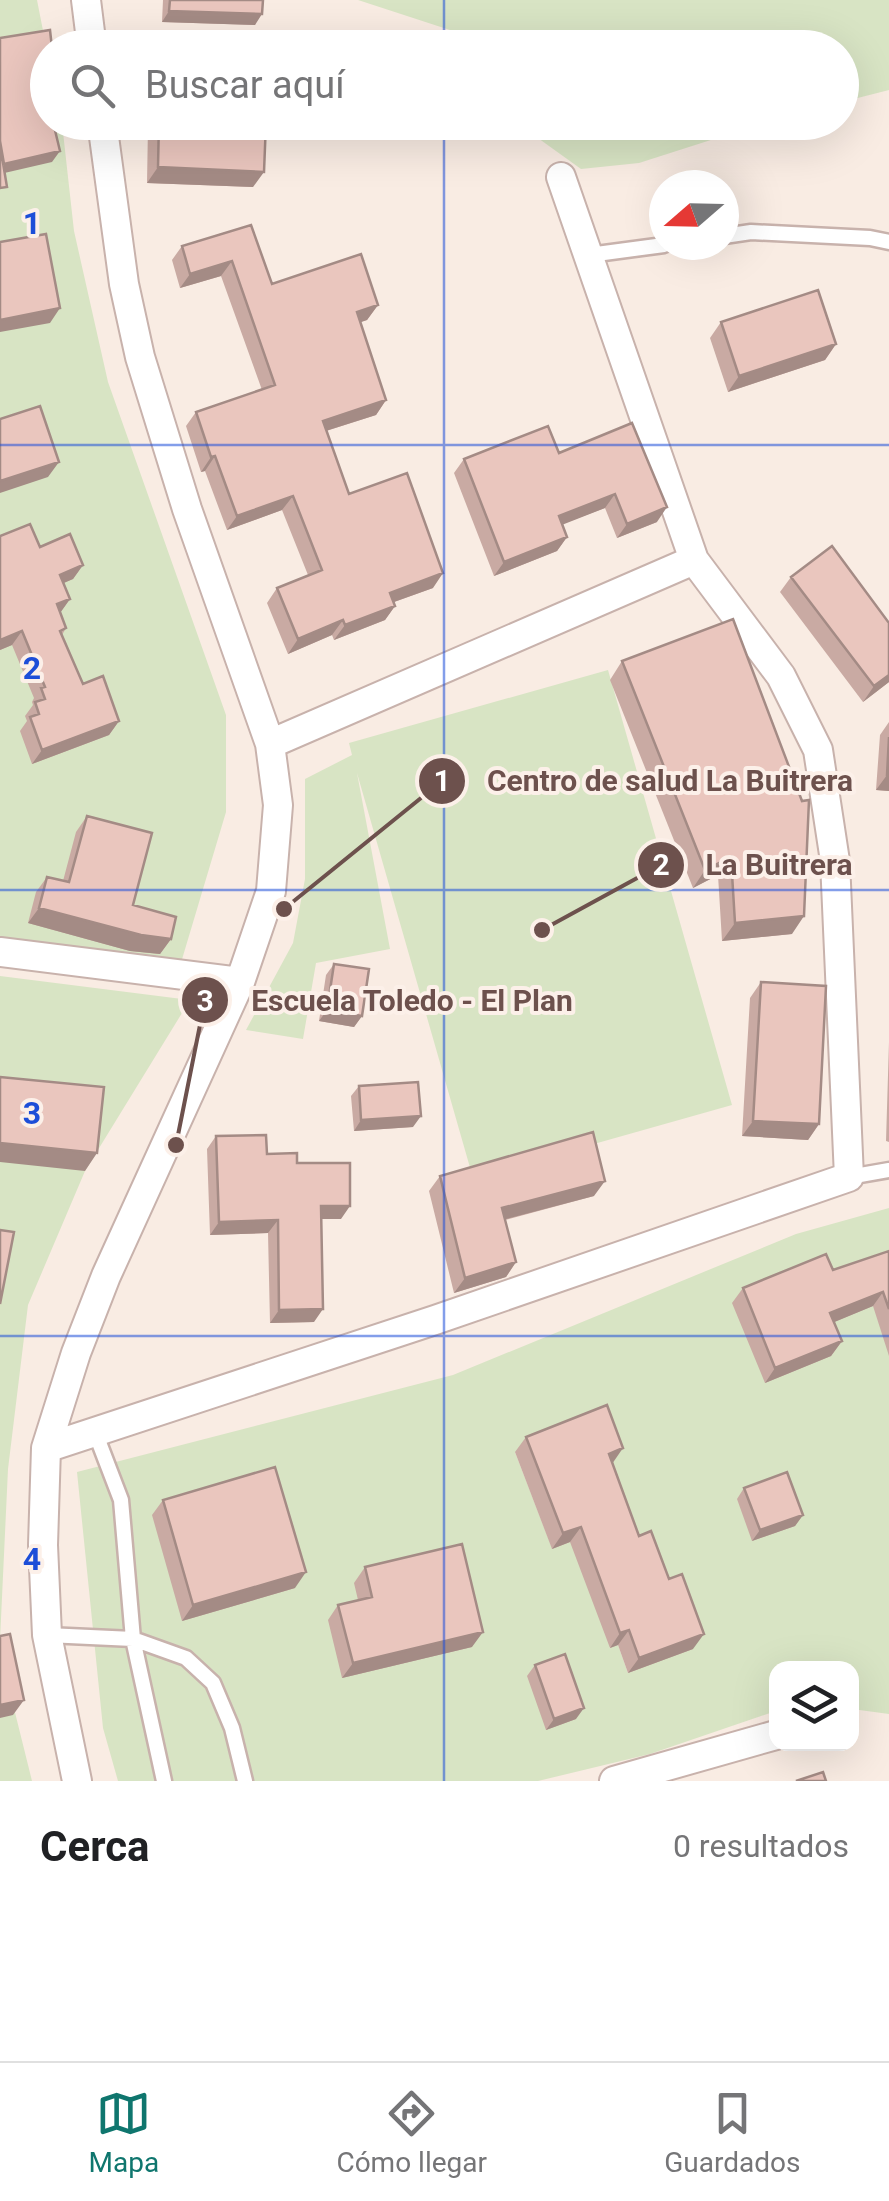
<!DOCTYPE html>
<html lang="es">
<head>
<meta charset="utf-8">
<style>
  :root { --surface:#fff; --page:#f2f2f2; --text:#202124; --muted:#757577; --line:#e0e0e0; --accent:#0f766e }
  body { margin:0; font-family:Roboto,sans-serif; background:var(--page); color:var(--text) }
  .controls { position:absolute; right:30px; bottom:30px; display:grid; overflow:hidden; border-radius:20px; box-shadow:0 10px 40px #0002 }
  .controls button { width:90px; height:90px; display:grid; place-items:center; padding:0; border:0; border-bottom:2px solid var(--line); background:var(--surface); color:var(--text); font:50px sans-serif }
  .compass { position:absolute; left:649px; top:170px; width:90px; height:90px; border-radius:50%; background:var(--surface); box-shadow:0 10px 40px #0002; rotate:250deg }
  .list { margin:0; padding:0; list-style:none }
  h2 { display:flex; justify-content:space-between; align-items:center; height:130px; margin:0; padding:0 40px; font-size:42px }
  h2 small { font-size:32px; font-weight:400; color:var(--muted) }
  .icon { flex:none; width:55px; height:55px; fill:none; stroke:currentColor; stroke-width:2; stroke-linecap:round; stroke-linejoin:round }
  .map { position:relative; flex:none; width:889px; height:1781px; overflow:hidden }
  .search { position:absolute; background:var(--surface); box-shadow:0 10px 40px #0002; left:30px; right:30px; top:30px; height:110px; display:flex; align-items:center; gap:25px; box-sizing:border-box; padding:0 35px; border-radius:55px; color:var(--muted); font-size:38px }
  .sheet { height:280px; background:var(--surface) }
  nav { display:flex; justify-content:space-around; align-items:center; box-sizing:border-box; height:140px; border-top:2px solid var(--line); background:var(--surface); font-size:28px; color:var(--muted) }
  nav a { display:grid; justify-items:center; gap:5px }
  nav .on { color:var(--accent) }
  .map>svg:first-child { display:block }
  .green { fill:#d8e4c4; fill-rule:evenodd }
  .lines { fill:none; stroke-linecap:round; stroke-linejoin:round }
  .lane-casing { stroke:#c8b2ac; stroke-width:19 }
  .street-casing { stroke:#c8b2ac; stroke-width:32 }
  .lane { stroke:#fff; stroke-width:14 }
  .street { stroke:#fff; stroke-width:28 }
  .wall { fill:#c9aaa3 }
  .shaded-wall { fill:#a48b85 }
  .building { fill:#eac6be; stroke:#a48b85; stroke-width:2.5 }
  .grid { fill:none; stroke:#1d4ed8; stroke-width:2.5; stroke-opacity:0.55 }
  .grid-label { font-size:32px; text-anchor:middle; font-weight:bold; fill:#1d4ed8; stroke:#fcf0e9; stroke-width:8; stroke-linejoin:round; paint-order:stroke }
  .leader { fill:none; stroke:#6d514d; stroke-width:4 }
  .callout-dot { fill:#6d514d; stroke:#fcf0e9; stroke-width:4 }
  .mark-label { font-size:30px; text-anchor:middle; font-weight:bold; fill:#fff }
  .callout-label { font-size:30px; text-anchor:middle; font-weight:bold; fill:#6d514d; stroke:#fcf0e9; stroke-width:8; stroke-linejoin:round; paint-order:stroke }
</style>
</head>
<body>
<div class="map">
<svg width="889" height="1781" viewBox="0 0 889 1781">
  <rect width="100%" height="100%" fill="#f9ece3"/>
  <path class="green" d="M0 0H37L47 51 48 122 62 123 74 231 108 382 226 715V812L180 966 0 941Z
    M358 0H889V90L842 102V48L463 47 453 31Z
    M517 123H764L639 163 581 169Z
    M608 670 732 1105 473 1178 357 773 390 949 316 963 303 1039 246 1030 293 943 305 879V779L352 755 349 743Z
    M0 976 190 1000 85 1171 28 1305 8 1469 0 1640Z
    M889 1208V1714L852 1709V1668H776V1711L650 1754 538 1781H118L103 1728 77 1472 453 1375 796 1234ZM515 1452 618 1524 552 1548ZM686 1584 694 1607 679 1612 628 1673 618 1645 609 1648Z
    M0 1652 32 1781H0Z"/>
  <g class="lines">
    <defs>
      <path id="lane" d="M724 236 751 232 870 238 889 242
        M589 255 664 245
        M849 1177 889 1170
        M95 1432 121 1500 133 1639 164 1781
        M47 1635 133 1639 186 1658 213 1683 232 1728 245 1781"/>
      <path id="street" d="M86 0 92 48
        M270 744 694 560
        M0 952 240 982
        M46 1448 435 1320 849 1177 835 861 818 750 781 676 694 560 561 177
        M77 1781 47 1635 43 1545 46 1448 76 1353 106 1276 240 982 271 891 278 805 270 744 187 509 140 357 124 284 102 122
        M614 1781 776 1735"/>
    </defs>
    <use href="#lane" class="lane-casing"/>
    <use href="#street" class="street-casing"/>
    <use href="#lane" class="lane"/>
    <use href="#street" class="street"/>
  </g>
  <path class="wall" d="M163 0H263L255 25 162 22Z
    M151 122H266L253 187 147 183 148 126Z
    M251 225 272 284 378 305 367 320 360 322 386 400 376 415 326 431 349 494 433 588 394 602 395 606 385 620 334 640 332 635 288 654 267 603 277 588 308 575 282 510 227 530 205 471 201 472 186 426 196 412 262 390 221 276 180 288 172 260 182 246Z
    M721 322 836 344 825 360 728 392 710 338Z
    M559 453 657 522 617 538 605 508 562 524 567 537 557 551 494 576 454 473 464 459Z
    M0 536 40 547 83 565 73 579 63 583 70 599 60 613 66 628 62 635 83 684 119 721 109 735 32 764 20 731 27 721 25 716 33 705 32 702 34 698 12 645 0 650Z
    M791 577 889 682 863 702 780 592Z
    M622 661 792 934 722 941 718 875 693 888 610 680Z
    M889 722V791L876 790 880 735Z
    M87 816 133 905 171 939 160 954 130 951 28 923 36 892 47 877 63 881 76 832Z
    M334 964 362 1016 354 1027 319 1021 326 975Z
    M761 982 819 1124 808 1140 742 1136 750 998Z
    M889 1042V1142L886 1141Z
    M359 1086 413 1127 354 1131 351 1096Z
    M216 1136 297 1163 341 1219H321L314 1322 270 1323 268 1233 210 1235 207 1149Z
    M440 1176 594 1196 505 1220 516 1262 506 1277 454 1293 429 1191Z
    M889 1251V1356L873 1306 834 1322 842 1341 831 1356 765 1383 732 1303 743 1288 833 1270Z
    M526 1437 613 1463 639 1536 693 1649 628 1673 618 1645 610 1648 570 1542 552 1549 515 1452Z
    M744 1488 803 1515 795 1526 752 1541 737 1499Z
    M163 1500 295 1588 182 1621 152 1515Z
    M365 1567 472 1647 342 1678 328 1620 338 1605 358 1600 354 1583Z
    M535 1665 576 1719 546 1730 527 1676Z"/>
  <path class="shaded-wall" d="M169 11 262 14 255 25 162 22Z
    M357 122H397L392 130Z
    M60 151 52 162 0 174 4 164Z
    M158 167 264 172 253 187 147 183Z
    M232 261 221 276 180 288 190 274Z
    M378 305 367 320 347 327 357 312Z
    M60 308 50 323 0 332V320Z
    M836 344 825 360 728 392 739 376Z
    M386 400 376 415 313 435 323 421Z
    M215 456 205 471 201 472 211 457Z
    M59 462 48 477 0 493V481Z
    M615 494 605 508 549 530 559 516Z
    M293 496 282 510 227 530 237 516Z
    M667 507 657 522 617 538 627 524Z
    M567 537 557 551 494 576 504 562Z
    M83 565 73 579 50 589 60 575Z
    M443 573 433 588 380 607 390 593Z
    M70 599 60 613 57 604Z
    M395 606 385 620 334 640 345 625Z
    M343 620 332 635 288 654 298 639Z
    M22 631 12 645 0 650V640Z
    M889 675V682L863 702 874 686Z
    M119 721 109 735 32 764 42 750Z
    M887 775H889V791L876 790Z
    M731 857 718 875 693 888 705 870Z
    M39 908 171 939 160 954 130 951 28 923Z
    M804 916 792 934 722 941 735 923Z
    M327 1010 362 1016 354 1027 319 1021Z
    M421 1116 413 1127 354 1131 361 1120Z
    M753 1121 819 1124 808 1140 742 1136Z
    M0 1143 97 1153 85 1171 0 1162Z
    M605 1181 594 1196 491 1223 502 1208Z
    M321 1206H350L341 1219H312Z
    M278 1220 268 1233 210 1235 219 1222Z
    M516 1262 506 1277 454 1293 465 1278Z
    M883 1292 873 1306 820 1328 830 1313Z
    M323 1309 314 1322 270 1323 279 1310Z
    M842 1341 831 1356 765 1383 775 1368Z
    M623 1448 612 1464 609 1454Z
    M803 1515 795 1526 752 1541 760 1530Z
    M581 1527 570 1542 552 1549 563 1533Z
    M306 1572 295 1588 182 1621 193 1605Z
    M629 1630 618 1645 610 1648 620 1633Z
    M483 1632 472 1647 342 1678 353 1663Z
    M704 1634 693 1649 628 1673 639 1658Z
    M24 1700 13 1715 0 1718V1705Z
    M584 1708 576 1719 546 1730 554 1719Z"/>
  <path class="building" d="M170 0H263L262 14 169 11Z
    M50 30 52 48H48V92H46L48 100V122H53L60 151 4 164 0 141V38Z
    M159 122H266L264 172 158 167Z
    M0 145 7 187 0 188Z
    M251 225 272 284 361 254 378 305 357 312 386 400 323 421 349 494 407 473 443 573 390 593 395 606 345 625 343 620 298 639 277 588 322 570 293 496 237 516 215 456 211 457 196 412 275 385 232 261 190 274 182 246Z
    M46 234 60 308 0 320V242Z
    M818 290 836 344 739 376 721 322Z
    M40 406 59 462 0 481V419Z
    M632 423 667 507 627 524 615 494 559 516 567 537 504 562 464 459 548 426 559 453Z
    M30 524 40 547 70 534 83 565 60 575 70 599 57 604 66 628 60 631 83 684 103 676 119 721 42 750 30 717 39 714 35 702 45 699 41 688 45 687 22 631 0 640V536Z
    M832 546 889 623V675L874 686 791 577Z
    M733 619 802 801 809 800 804 916 735 923 731 857 705 870 622 661Z
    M889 737V775H887Z
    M87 816 152 833 133 905 176 917 171 939 141 935 39 908 47 877 69 882Z
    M334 964 369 969 362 1016 327 1010Z
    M761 982 826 986 819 1124 753 1121Z
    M0 1077 104 1087 97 1153 0 1143Z
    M418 1082 421 1116 361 1120 359 1086Z
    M593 1132 605 1181 502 1208 516 1262 465 1278 440 1176Z
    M266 1135 267 1154 297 1153V1163H350V1206H321L323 1309 279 1310 278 1220 219 1222 216 1136Z
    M0 1230 14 1232 0 1304Z
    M889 1251V1309L883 1292 830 1313 842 1341 775 1368 743 1288 826 1254 833 1270Z
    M607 1405 623 1448 609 1454 639 1536 651 1531 669 1579 682 1574 704 1634 639 1658 629 1630 620 1633 581 1527 563 1533 526 1437Z
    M275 1467 306 1572 193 1605 163 1500Z
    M787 1472 803 1515 760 1530 744 1488Z
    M462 1544 483 1632 353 1663 338 1605 372 1597 365 1567Z
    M10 1634 24 1700 0 1705V1636Z
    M565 1654 584 1708 554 1719 535 1665Z
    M823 1772 826 1781H796Z"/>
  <path class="grid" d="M444 0V48M444 122V1781M0 445H889M0 890H889M0 1336H889"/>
  <g class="grid-label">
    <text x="32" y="234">1</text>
    <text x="32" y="679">2</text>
    <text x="32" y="1124">3</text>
    <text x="32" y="1570">4</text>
  </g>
  <path class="leader" d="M284 909L442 781M542 930L661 865M176 1145L205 1000"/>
  <g class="callout-dot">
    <circle cx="284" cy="909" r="10"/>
    <circle cx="542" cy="930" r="10"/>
    <circle cx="176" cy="1145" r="10"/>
    <circle cx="442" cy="781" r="25"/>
    <circle cx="661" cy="865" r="25"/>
    <circle cx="205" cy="1000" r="25"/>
  </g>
  <g class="mark-label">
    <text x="442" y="791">1</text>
    <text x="661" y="875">2</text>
    <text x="205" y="1011">3</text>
  </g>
  <g class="callout-label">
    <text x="670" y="791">Centro de salud La Buitrera</text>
    <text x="779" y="875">La Buitrera</text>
    <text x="412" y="1011">Escuela Toledo - El Plan</text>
  </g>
</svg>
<div class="controls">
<button><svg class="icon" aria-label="layers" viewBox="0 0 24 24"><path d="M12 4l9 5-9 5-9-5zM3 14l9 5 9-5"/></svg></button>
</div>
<svg class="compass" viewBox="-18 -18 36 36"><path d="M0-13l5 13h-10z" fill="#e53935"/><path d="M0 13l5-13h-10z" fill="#757577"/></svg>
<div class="search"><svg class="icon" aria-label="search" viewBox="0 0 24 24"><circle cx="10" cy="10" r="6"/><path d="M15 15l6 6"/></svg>Buscar aquí</div>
</div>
<section class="sheet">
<h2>Cerca<small>0 resultados</small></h2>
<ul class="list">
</ul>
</section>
<nav>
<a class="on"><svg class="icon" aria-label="map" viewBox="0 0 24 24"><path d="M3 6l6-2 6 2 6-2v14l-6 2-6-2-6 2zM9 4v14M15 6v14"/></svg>Mapa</a>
<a><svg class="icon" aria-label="directions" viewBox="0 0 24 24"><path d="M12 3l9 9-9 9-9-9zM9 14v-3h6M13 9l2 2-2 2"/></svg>Cómo llegar</a>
<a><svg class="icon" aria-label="saved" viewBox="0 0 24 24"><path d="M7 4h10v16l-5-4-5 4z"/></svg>Guardados</a>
</nav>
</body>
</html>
